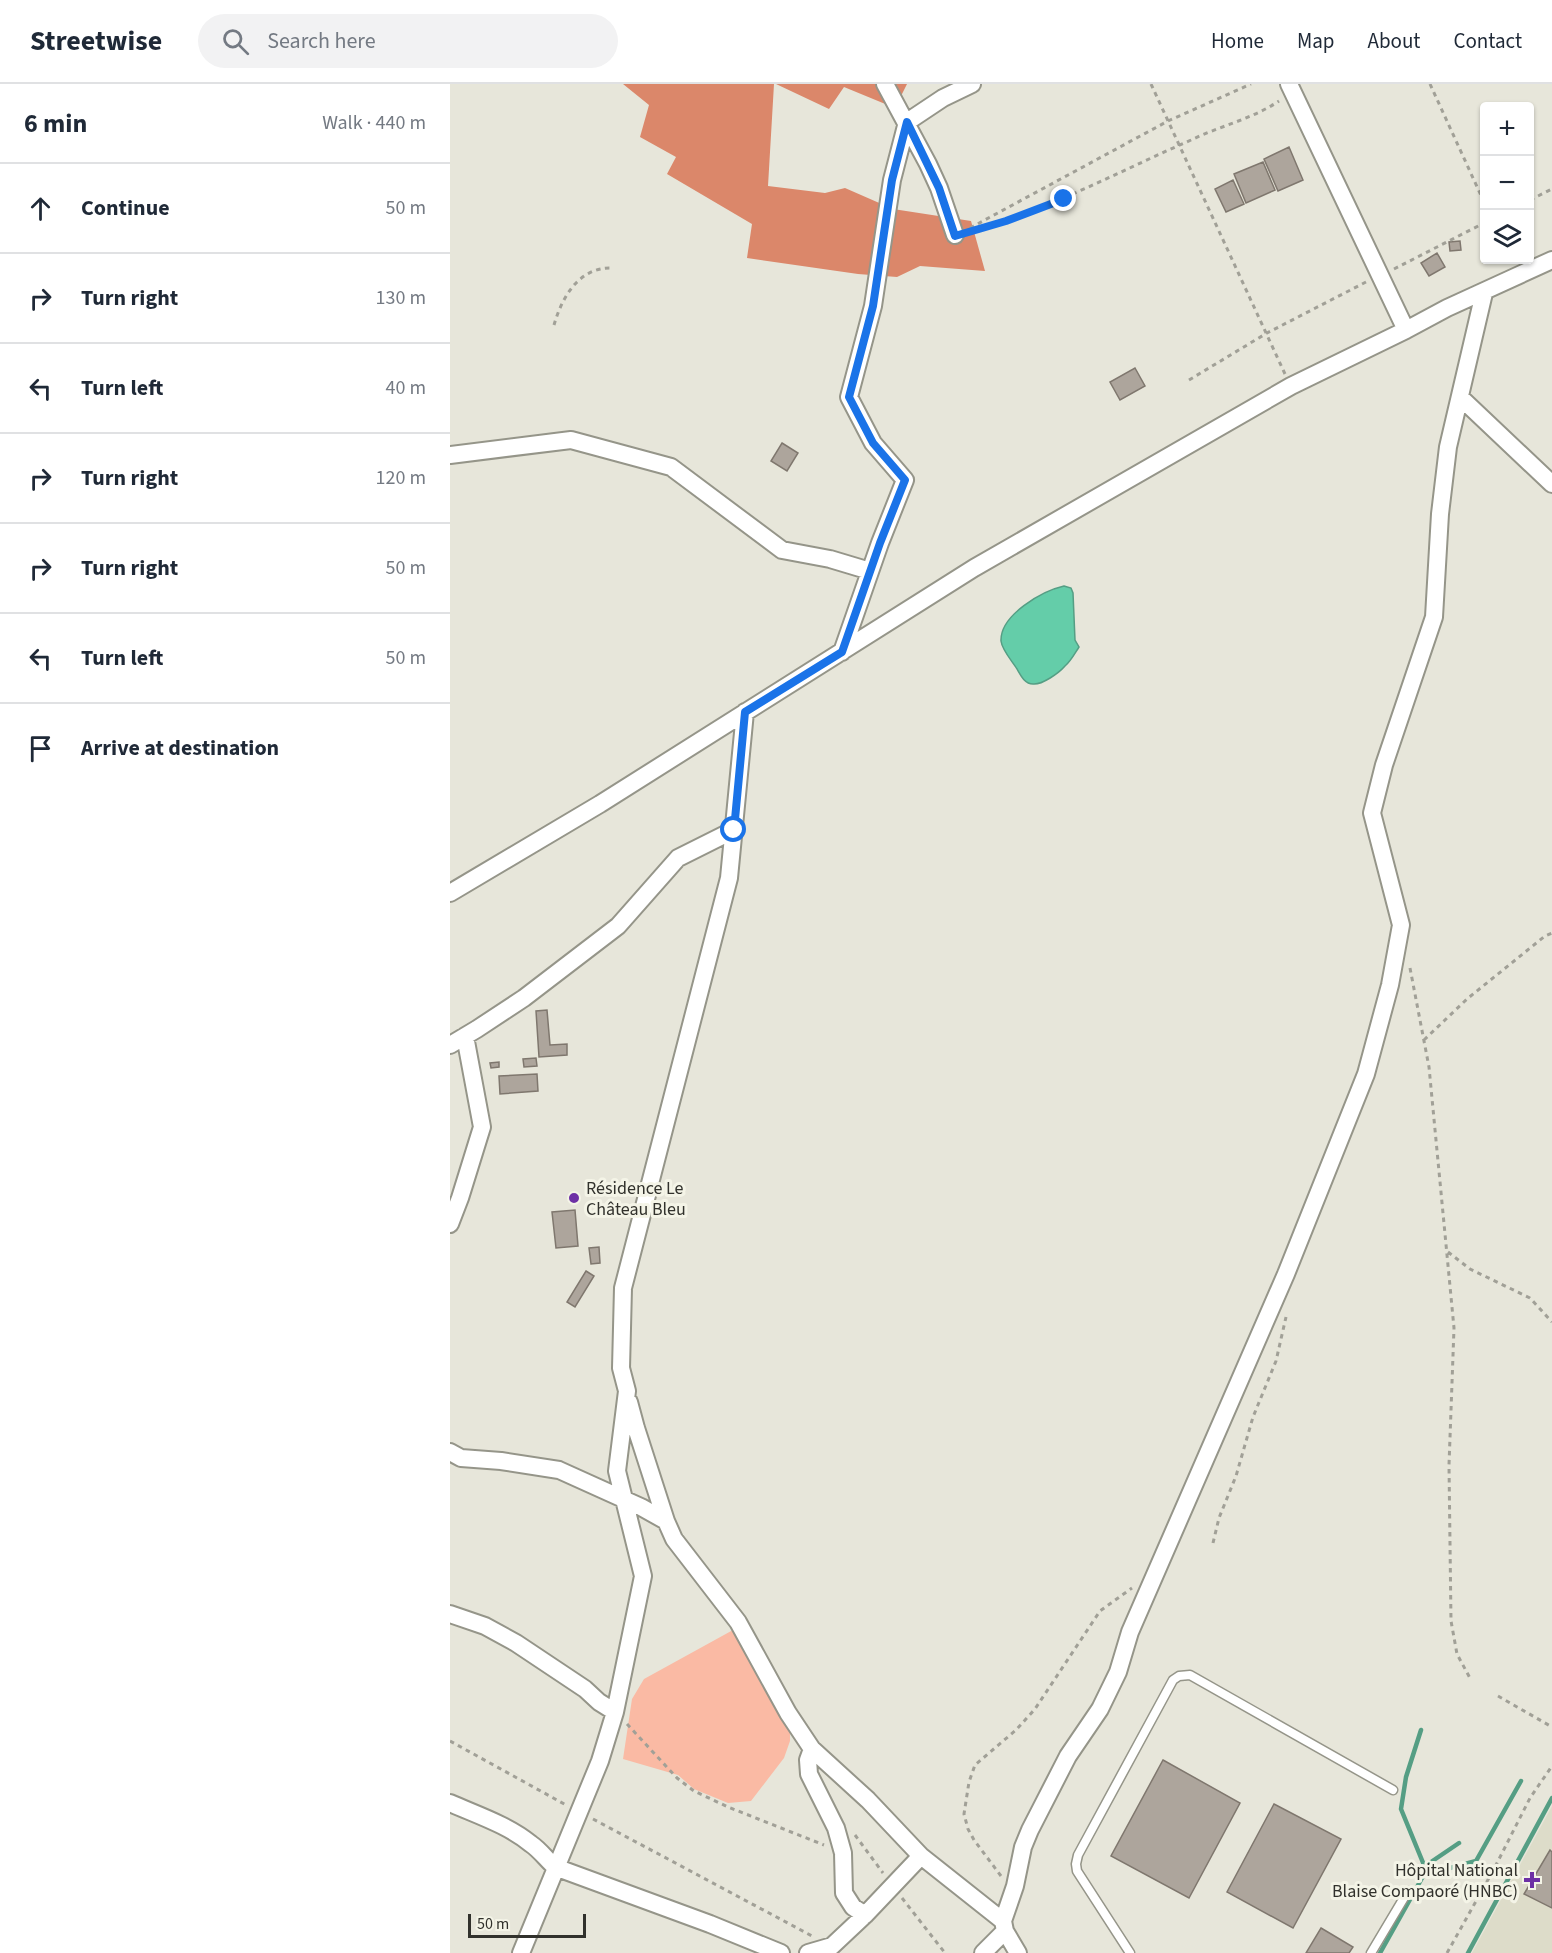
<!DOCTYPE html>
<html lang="en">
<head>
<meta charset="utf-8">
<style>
  :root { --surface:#fff; --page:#f2f2f3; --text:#1f2937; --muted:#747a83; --line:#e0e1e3 }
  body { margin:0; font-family:"Source Sans 3",sans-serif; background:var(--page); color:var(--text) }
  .controls { position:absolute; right:18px; top:18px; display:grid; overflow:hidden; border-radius:6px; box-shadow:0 2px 4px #0004 }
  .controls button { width:54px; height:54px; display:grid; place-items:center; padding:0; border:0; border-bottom:2px solid var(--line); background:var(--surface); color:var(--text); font:30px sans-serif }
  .scale { position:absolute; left:18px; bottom:15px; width:118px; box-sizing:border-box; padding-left:6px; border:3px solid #31312c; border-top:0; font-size:16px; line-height:21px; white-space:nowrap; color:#31312c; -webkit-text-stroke:4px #f4f4e7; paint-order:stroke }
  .stop { position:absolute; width:18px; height:18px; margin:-14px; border:4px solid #1a73e8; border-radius:50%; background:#fff }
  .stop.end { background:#1a73e8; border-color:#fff; box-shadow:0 2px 6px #0008 }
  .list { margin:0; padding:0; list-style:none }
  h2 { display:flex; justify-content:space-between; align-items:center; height:78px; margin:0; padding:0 24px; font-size:26px }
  h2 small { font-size:20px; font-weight:400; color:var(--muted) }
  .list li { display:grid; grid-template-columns:39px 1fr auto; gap:18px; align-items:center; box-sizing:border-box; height:90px; padding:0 24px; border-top:2px solid var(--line) }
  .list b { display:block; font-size:22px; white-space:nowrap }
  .list em { font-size:20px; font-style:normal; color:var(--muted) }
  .icon { flex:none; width:33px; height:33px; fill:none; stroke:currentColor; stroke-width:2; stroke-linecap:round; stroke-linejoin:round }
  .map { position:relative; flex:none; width:1102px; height:1869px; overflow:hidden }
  header { display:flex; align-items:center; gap:36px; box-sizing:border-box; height:84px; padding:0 30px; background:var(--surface); border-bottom:2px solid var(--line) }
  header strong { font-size:28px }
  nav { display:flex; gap:33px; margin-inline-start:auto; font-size:21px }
  .search { width:420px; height:54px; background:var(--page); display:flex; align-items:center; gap:15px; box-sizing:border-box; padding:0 21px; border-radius:33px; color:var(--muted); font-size:22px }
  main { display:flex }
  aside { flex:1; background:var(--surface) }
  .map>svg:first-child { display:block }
  .built { fill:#dddcc9 }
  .green { fill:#fabaa4 }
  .forest { fill:#db876a }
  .water { fill:#64cda9; stroke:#559e84; stroke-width:1.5 }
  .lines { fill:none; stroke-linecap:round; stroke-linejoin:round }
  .stream { stroke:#559e84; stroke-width:4.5 }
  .building { fill:#ada59c; stroke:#7f776e; stroke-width:1.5 }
  .service-casing { stroke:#959589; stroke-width:11 }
  .minor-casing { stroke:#959589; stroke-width:20 }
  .path { stroke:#a1a097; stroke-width:3; stroke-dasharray:4.5 4.5; stroke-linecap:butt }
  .service { stroke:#fff; stroke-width:8 }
  .minor { stroke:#fff; stroke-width:16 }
  .route { stroke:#1a73e8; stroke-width:8 }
  .poi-dot { fill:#6d30a5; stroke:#f4f4e7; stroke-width:2 }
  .labels { text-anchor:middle; stroke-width:6; stroke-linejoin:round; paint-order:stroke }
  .poi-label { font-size:18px; fill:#31312c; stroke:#f4f4e7; text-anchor:start }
</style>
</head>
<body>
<header>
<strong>Streetwise</strong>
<div class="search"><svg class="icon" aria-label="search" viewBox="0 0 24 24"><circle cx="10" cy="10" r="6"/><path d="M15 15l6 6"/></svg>Search here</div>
<nav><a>Home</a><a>Map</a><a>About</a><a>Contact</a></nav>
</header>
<main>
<aside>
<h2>6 min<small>Walk · 440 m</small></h2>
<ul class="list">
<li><svg class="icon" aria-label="ahead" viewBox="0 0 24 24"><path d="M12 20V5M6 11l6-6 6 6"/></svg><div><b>Continue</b></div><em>50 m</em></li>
<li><svg class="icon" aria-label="right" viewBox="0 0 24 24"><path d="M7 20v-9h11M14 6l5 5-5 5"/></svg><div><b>Turn right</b></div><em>130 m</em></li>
<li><svg class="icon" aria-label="left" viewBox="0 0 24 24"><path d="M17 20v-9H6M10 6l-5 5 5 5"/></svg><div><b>Turn left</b></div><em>40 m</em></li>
<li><svg class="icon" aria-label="right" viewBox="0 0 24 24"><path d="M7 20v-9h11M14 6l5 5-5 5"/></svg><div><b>Turn right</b></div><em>120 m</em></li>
<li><svg class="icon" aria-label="right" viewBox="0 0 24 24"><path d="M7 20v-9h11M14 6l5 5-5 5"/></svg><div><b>Turn right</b></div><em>50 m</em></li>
<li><svg class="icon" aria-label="left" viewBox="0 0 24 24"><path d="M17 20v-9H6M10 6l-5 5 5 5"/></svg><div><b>Turn left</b></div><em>50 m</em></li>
<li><svg class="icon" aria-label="arrive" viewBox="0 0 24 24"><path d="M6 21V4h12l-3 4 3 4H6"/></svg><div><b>Arrive at destination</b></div></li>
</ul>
</aside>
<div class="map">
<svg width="1102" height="1869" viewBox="0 0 1102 1869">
  <rect width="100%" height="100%" fill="#e7e6da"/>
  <path class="built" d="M1102 1722V1869H1022Z"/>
  <path class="green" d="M283 1546 340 1636V1657L334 1674 301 1717 278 1719 244 1705 228 1691 173 1675 182 1615 194 1595Z"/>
  <path class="forest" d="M173 0H324L318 102 375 109 395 104 443 125 521 137 535 187 470 182 447 193 408 190 297 174 302 140 217 90 226 73 190 53 199 21Z
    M326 0H457L445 24 394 3 379 25Z"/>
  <path class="water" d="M614 502 621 504 623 509 625 556 629 563C625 569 621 577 615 582 609 589 592 601 583 600 575 600 571 592 567 585 562 577 552 566 551 557 550 531 592 507 614 502Z"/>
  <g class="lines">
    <path class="stream" d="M971 1646 956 1693 951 1725 976 1786
      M974 1791 1026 1777 1071 1697
      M930 1869 981 1778 1009 1759
      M1018 1869 1102 1714"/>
  </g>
  <path class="building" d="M839 63 853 96 828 107 814 75Z
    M813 78 825 106 796 119 784 90Z
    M783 96 794 120 776 128 765 105Z
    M1010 157 1011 166 1000 167 999 158Z
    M987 169 995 183 979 192 971 179Z
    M685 284 695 302 670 316 660 298Z
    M332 359 348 369 337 387 321 377Z
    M97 926 100 961 117 960V971L89 973 86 927Z
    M86 974 87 982 74 983 73 975Z
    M49 978V983L41 984 40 979Z
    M87 990 88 1007 50 1010 49 992Z
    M125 1126 128 1162 106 1164 102 1128Z
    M149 1163 150 1179 141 1180 139 1164Z
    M136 1187 144 1192 125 1223 117 1218Z
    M713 1676 790 1719 739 1814 661 1772Z
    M824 1720 891 1755 843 1844 777 1808Z
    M1100 1766 1102 1768V1824L1074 1810Z
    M871 1844 903 1863 899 1869H856Z"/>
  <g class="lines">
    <defs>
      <path id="service" d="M680 1869 627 1787 626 1780 628 1771 723 1596 729 1592 740 1591 943 1706
        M921 1869 958 1807"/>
      <path id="minor" d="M435 0 478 80 489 104 505 151
        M839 0 956 246
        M1010 313 1102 400
        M0 371 121 356 221 383 332 466 380 475 420 487
        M392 568 430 459 455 396 423 359 399 313 423 222 442 96 457 38 493 14 522 0
        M0 809 150 720 524 484 841 302 956 246 997 224 1102 176
        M0 961 27 945 74 914 168 842 228 774 284 746
        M0 1140 10 1114 32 1043 15 952
        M179 1318 186 1344 216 1437 224 1455 288 1538 338 1629 362 1665 418 1716 471 1772 553 1837
        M0 1368 11 1374 51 1377 109 1386 191 1423 216 1437
        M0 1530 35 1542 66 1559 135 1605 149 1618 165 1628
        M362 1665 358 1676 359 1690 386 1744 393 1769 394 1809 403 1823 415 1831
        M0 1719C27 1731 58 1741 81 1760 90 1766 97 1776 105 1783L260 1840 331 1869
        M71 1869 150 1677 165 1628 193 1492 167 1387 177 1307 171 1284 173 1204 279 794 295 628
        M358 1869 382 1862 415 1831 471 1772
        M533 1869 555 1847
        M568 1869 555 1847 553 1837 565 1802 573 1763 580 1746 618 1672 650 1625 668 1588 680 1548 836 1190 916 990 940 901 951 841 922 729 934 681 984 533 990 430 998 363 1034 209"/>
    </defs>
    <use href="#service" class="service-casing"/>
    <use href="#minor" class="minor-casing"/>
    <path class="path" d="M701 0 835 290
      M980 0 1034 118
      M1080 116 1102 105
      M520 144 718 37 801 0
      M521 147C598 126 668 88 741 56 770 42 802 35 829 17
      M944 185 1034 139
      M104 241C112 213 129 183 162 184
      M739 296 817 249 916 198
      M960 884 979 983 1004 1244 999 1381 1001 1537 1007 1570 1021 1596
      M974 956 1017 915 1095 852 1102 849
      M998 1168 1020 1185 1080 1214 1102 1238
      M763 1459 769 1434 786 1392 803 1333 826 1277 836 1233
      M1048 1612 1102 1643
      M177 1640 227 1694 244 1707 278 1723 374 1761
      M0 1657 116 1721
      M143 1735 362 1852
      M405 1751 433 1789
      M551 1792 524 1756 518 1745 514 1730 519 1698 525 1681 566 1646 585 1625 650 1527 682 1504
      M452 1814 495 1869
      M997 1869 1044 1785 1080 1714 1102 1682"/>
    <use href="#service" class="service"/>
    <use href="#minor" class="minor"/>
  </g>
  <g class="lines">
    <path class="route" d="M284 746 295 628 392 568 430 459 455 396 423 359 399 313 423 222 442 96 457 38 489 104 505 152 556 137 614 115"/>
  </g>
  <g class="poi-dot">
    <circle cx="124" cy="1114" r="6"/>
    <path d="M1079 1787h6v6h6v6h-6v6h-6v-6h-6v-6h6z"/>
  </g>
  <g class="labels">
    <g class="poi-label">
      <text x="136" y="1110">Résidence Le<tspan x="136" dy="21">Château Bleu</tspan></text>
      <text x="1068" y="1792" text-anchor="end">Hôpital National<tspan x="1068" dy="21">Blaise Compaoré (HNBC)</tspan></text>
    </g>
  </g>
</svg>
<div class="controls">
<button>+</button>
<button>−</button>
<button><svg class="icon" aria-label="layers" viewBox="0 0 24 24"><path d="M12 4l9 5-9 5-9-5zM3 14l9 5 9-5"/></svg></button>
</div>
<div class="scale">50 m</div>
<div class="stop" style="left:284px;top:746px"></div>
<div class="stop end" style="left:614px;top:115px"></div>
</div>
</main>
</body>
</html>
